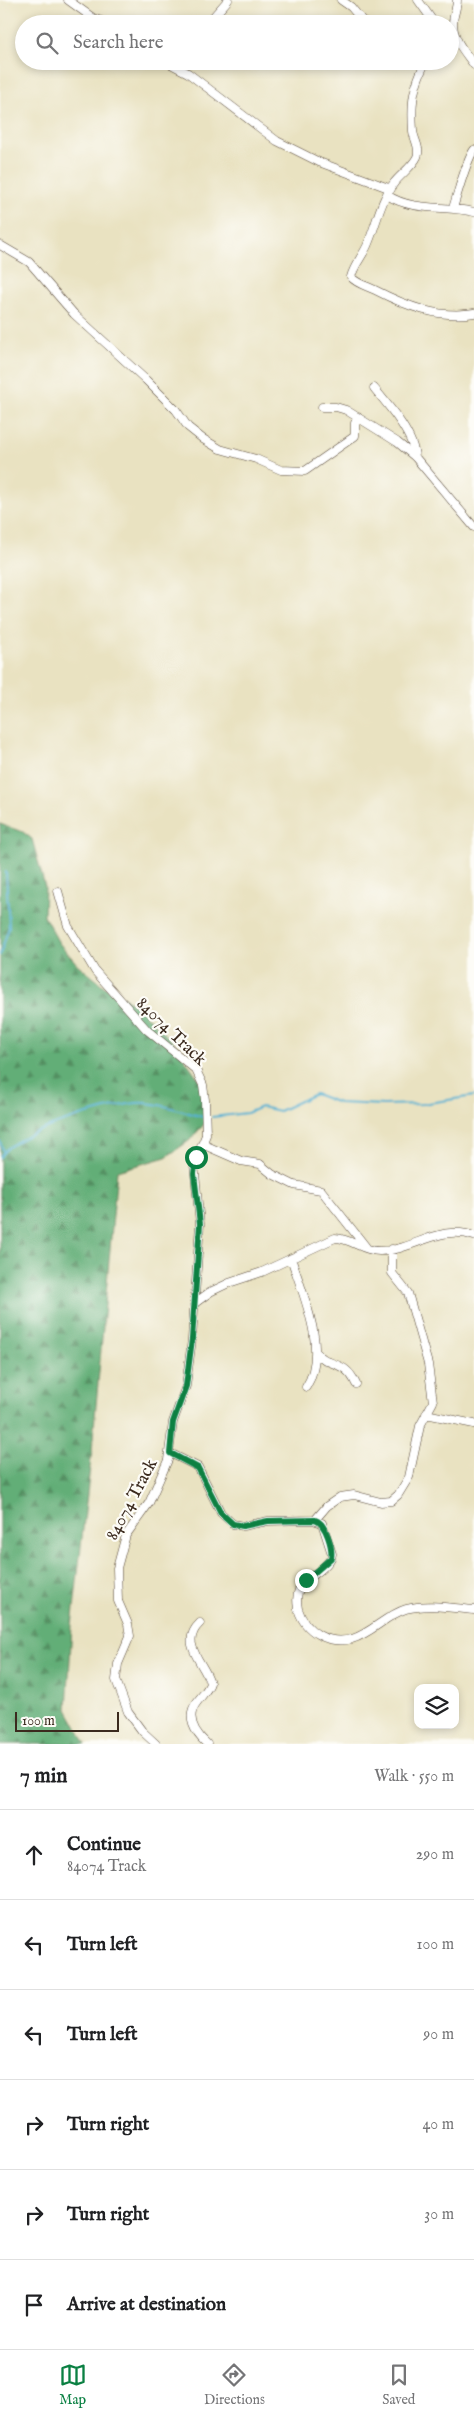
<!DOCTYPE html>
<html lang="en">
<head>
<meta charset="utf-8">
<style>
  :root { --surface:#fff; --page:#f2f2f2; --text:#202124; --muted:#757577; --line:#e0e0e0; --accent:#0b8043 }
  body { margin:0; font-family:"IM FELL English",serif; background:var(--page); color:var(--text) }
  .controls { position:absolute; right:15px; bottom:15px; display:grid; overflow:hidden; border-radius:10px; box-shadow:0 2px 8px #0003 }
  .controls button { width:45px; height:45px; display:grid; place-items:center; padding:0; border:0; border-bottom:1px solid var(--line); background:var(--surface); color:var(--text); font:25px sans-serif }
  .scale { position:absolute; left:15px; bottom:12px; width:104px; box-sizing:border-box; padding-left:5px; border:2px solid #3b2a1e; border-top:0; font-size:14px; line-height:18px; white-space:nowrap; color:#3b2a1e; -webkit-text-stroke:4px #fdfcf7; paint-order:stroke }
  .stop { position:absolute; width:15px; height:15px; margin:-11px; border:4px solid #0b8043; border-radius:50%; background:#fff }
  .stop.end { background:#0b8043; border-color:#fff; box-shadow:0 1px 5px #0008 }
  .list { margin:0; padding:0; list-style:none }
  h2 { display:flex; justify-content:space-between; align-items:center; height:65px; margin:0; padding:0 20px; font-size:21px }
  h2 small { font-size:16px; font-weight:400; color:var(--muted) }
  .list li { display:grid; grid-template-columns:32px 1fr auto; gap:15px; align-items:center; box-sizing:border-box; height:90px; padding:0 20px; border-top:1px solid var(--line) }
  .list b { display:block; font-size:19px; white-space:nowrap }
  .list p { margin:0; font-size:16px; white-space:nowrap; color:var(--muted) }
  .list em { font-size:16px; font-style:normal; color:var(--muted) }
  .icon { flex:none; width:28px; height:28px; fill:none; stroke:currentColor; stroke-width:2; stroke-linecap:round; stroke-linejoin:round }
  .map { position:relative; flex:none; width:474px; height:1744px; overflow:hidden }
  .search { position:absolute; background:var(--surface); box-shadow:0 2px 8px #0003; left:15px; right:15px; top:15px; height:55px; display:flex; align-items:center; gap:12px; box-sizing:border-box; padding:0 18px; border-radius:28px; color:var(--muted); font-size:19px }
  .sheet { height:605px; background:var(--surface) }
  nav { display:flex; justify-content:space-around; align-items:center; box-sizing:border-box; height:70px; border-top:1px solid var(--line); background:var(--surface); font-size:14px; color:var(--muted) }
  nav a { display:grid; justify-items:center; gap:2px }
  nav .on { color:var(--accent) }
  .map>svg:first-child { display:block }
  .forest { fill:url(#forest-firs); stroke:#4e6c4a }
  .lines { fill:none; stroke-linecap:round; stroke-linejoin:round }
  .stream { stroke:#56b2d4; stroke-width:2 }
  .street-casing { stroke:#554636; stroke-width:9 }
  .street { stroke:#fff; stroke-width:8 }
  .route { stroke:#0b8043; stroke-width:6 }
  .labels { text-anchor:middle; stroke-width:4.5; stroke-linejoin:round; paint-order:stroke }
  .street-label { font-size:18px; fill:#3b2a1e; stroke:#fdfcf7 }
</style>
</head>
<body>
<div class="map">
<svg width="474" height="1744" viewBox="0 0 474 1744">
  <defs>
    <pattern id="forest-firs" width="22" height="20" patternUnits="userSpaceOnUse" patternTransform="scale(1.25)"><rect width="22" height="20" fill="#62ae77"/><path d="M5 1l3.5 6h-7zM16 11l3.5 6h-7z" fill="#528e61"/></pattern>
  </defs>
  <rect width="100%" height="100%" fill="#fdfcf7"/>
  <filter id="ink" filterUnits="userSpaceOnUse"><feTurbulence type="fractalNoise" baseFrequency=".02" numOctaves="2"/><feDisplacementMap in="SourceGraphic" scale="10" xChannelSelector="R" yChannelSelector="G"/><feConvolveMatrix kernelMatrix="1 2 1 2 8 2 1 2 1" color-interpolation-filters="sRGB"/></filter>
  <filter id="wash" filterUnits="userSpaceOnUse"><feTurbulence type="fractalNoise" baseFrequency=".0096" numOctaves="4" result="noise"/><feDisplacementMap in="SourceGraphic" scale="20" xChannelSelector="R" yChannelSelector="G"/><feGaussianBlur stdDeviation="1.12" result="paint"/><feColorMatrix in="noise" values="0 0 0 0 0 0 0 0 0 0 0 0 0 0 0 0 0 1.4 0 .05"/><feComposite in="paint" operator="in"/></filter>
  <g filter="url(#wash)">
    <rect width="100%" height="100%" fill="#e9e2c1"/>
    <path class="forest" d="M0 824 23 832 32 839 45 887 44 916 59 943 77 964 111 992 125 998 137 1007 172 1041 203 1085 207 1121 189 1141 166 1157 117 1171 92 1450 72 1626 67 1709 86 1744H0Z"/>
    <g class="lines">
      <path class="stream" d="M0 955 9 927 6 872
        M212 1117 247 1113 261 1107 279 1111 315 1094 339 1103 384 1105 422 1104 474 1096
        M0 1141 3 1151
        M0 1157C12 1133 108 1106 136 1103 155 1101 184 1112 203 1117"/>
    </g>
  </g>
  <g filter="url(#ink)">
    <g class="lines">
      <defs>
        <path id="street" d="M68 0 93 18 109 24
          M341 0 351 7 365 24
          M418 0 435 24
          M457 0C457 8 453 16 453 23 453 40 465 52 474 65
          M207 24 228 0
          M165 61 188 73 277 141 319 162 391 189
          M426 61C413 87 411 102 413 131 414 140 421 148 417 157 413 166 400 175 394 183 380 201 376 226 367 246 362 257 354 265 351 277 357 284 367 286 375 290 406 306 439 319 474 313
          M387 195C413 212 445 205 474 212
          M453 208C458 193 466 161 474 150
          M0 245 29 262 74 314 146 380 176 410 188 427 203 439 220 449 256 459 281 470 305 471 355 436V423L358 417
          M374 388C388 405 414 435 415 457
          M322 407H336L346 410 397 442 415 457 474 527
          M58 891 68 926 95 971 147 1030 196 1070 203 1085 205 1100 206 1135 194 1164 200 1224 192 1339 186 1386 173 1422 168 1460 149 1503 126 1535 117 1568 118 1601 128 1624 130 1636 118 1664 116 1680 128 1712 142 1731 156 1744
          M202 1144 241 1161 260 1164 272 1174 294 1185 321 1190 366 1247
          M291 1258C303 1295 329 1351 306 1387
          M195 1303 210 1292 229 1283 262 1272 335 1238C350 1238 363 1251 379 1251 411 1252 441 1223 474 1236
          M316 1352C330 1369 345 1359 356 1384
          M426 1414 474 1424
          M170 1453 198 1467 221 1513 233 1524 243 1526 268 1521 313 1520 322 1523 332 1554 331 1558C324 1572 306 1576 299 1590 296 1596 297 1603 298 1609 305 1632 328 1645 352 1639 372 1633 386 1615 406 1609 428 1603 452 1608 474 1610
          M315 1520 327 1506 340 1497 354 1495 381 1502 391 1501 398 1495 409 1477 420 1426 433 1402 428 1364 408 1293 392 1273V1249
          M200 1623C178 1644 205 1663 210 1683 208 1690 201 1696 197 1702 185 1717 195 1733 207 1744"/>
      </defs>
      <use href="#street" class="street-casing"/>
      <use href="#street" class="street"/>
    </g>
  </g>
  <g class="lines" filter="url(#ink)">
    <path class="route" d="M196 1157 194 1174 200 1224 192 1339 186 1386 173 1422 170 1453 198 1468 221 1513 233 1524 243 1526 268 1521 315 1520C326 1523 333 1548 331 1558L306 1580"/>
  </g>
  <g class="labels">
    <g class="street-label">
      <text transform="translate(172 1031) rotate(44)" y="6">84074 Track</text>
      <text transform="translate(131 1499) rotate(-62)" y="6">84074 Track</text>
    </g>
  </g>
</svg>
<div class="controls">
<button><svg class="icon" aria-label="layers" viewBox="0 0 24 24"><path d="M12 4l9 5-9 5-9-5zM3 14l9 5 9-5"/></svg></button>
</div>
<div class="scale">100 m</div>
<div class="stop" style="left:196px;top:1157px"></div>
<div class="stop end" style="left:306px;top:1580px"></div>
<div class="search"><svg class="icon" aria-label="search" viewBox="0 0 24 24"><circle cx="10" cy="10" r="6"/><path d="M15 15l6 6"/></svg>Search here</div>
</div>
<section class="sheet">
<h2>7 min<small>Walk · 550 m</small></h2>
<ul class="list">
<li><svg class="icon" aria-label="ahead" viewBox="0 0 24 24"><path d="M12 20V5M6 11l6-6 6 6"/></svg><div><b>Continue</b><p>84074 Track</p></div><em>290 m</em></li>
<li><svg class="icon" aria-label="left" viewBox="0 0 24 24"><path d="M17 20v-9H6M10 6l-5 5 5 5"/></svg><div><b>Turn left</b></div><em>100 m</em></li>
<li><svg class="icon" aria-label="left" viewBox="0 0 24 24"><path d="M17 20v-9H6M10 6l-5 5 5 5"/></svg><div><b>Turn left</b></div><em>90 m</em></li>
<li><svg class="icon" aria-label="right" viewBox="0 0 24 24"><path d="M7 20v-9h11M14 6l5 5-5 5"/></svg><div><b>Turn right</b></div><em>40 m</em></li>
<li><svg class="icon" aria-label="right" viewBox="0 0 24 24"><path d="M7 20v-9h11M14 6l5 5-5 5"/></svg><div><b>Turn right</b></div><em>30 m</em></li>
<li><svg class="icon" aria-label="arrive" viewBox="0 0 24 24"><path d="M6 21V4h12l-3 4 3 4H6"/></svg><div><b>Arrive at destination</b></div></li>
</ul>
</section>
<nav>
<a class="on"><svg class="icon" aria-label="map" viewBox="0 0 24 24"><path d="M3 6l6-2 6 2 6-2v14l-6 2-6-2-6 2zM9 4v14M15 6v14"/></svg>Map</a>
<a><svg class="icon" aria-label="directions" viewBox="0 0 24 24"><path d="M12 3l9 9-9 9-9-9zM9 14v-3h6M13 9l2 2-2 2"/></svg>Directions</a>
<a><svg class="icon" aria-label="saved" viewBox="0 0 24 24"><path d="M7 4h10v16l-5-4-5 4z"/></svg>Saved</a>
</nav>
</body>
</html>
